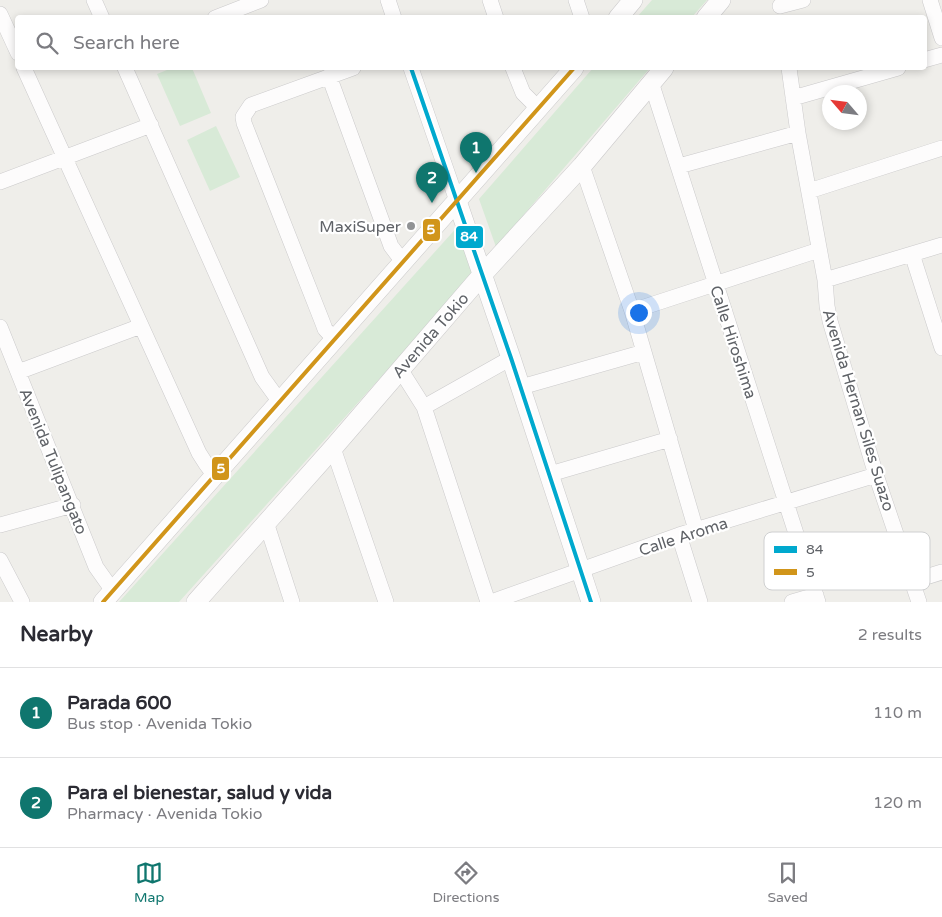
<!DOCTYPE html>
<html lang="en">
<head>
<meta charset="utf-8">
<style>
  :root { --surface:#fff; --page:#f7f7f7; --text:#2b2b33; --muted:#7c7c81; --line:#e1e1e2; --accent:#0f766e }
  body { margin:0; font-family:"Varela Round",sans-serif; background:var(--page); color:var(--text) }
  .compass { position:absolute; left:822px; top:85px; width:45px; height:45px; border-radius:50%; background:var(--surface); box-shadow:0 2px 8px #0003; rotate:298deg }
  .you { position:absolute; left:638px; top:312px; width:18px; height:18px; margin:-12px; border:4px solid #fff; border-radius:50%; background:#1a73e8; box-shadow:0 0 0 8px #1a73e833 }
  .badge { display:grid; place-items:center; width:32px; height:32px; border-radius:50%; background:var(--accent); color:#fff; font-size:16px; font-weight:700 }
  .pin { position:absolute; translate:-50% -41px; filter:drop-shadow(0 1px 2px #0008) }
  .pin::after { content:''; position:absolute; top:26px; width:18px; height:15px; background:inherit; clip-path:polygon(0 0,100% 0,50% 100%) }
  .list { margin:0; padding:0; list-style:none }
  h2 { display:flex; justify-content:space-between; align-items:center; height:65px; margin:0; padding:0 20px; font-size:21px }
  h2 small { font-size:16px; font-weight:400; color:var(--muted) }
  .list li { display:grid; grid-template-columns:32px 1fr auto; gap:15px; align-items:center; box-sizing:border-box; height:90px; padding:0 20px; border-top:1px solid var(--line) }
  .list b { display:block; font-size:19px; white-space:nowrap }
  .list p { margin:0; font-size:16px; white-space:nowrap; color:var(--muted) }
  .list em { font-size:16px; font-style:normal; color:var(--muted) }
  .icon { flex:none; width:28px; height:28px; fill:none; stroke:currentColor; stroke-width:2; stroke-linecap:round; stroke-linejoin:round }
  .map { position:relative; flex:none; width:942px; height:602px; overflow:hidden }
  .search { position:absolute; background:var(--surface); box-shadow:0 2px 8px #0003; left:15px; right:15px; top:15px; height:55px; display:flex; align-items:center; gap:12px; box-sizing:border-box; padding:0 18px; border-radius:5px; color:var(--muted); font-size:19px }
  .sheet { height:245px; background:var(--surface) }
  nav { display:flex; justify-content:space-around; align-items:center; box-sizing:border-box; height:70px; border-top:1px solid var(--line); background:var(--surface); font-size:14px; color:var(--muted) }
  nav a { display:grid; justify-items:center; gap:2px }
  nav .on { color:var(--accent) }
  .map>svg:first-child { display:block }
  .green { fill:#d8ead7 }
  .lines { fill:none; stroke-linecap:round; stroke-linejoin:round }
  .minor-casing { stroke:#cbcacb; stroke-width:16 }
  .tertiary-casing { stroke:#cbcacb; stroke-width:20 }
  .minor { stroke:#fdfcfc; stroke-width:15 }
  .tertiary { stroke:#fdfcfc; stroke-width:19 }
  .bus-1-casing { stroke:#fff; stroke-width:8 }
  .bus-2-casing { stroke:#fff; stroke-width:8 }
  .bus-1 { stroke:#00a9ce; stroke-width:4 }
  .bus-2 { stroke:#d1951a; stroke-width:4 }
  .poi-dot { fill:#919395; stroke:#fff; stroke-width:2 }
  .labels { text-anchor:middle; stroke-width:4.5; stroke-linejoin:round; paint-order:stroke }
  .poi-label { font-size:16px; fill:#5f6267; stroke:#fff; text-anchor:end }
  .street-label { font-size:16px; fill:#5f6267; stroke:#fff }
  .key { fill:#fff; stroke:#cfd0d1; stroke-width:1 }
  .key-label { font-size:14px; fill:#5f6267 }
  .line-badge { stroke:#fff; stroke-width:2 }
  .badge-label { font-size:14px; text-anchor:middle; font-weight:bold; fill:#fff }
</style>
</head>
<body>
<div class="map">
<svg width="942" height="602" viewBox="0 0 942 602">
  <rect width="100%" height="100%" fill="#efeeea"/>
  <path class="green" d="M652 0H707L692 17H637Z
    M172 68H192L211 113 180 126 157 74Z
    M593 68H650L496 247 479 199Z
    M216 126 240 177 210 191 187 140Z
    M460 224 478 269 179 602H119Z"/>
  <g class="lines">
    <defs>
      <path id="minor" d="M94 0 102 18
        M388 0 394 18
        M490 0 496 18
        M576 0 582 18
        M930 0 942 38
        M780 6 803 0
        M0 14 18 53
        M215 18 261 0
        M924 60 942 55
        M24 68 199 453 206 464 215 476
        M125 68 262 377 280 402
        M411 68 457 201
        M513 68 523 93 538 108
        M789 68 798 133 825 280 827 306 830 321 876 475 919 602
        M329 76 391 246 403 262
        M651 82 818 602
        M793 98 898 68
        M582 166 632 311 696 530
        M679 166 798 133
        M0 182 151 125
        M809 191 942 148
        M912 254 942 348
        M825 280 942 245
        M632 311 819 250
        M0 327 96 567 113 591
        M335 340 325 329 322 321 244 123 243 117 251 105 353 68
        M400 369 424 407 488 602
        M18 372 141 326
        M521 387 644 352
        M424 407 511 358
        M333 448 386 602
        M550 474 670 439
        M266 522 292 602
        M0 525 73 505
        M679 535 700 602
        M0 560 22 602
        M913 581 942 572
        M491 602 679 535 876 475
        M792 602 816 595"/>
      <path id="tertiary" d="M618 18 633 0
        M706 18 721 0
        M457 201 511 358 591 602
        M103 602 574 68
        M196 602 333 448 482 275 582 166 664 68"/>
    </defs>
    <use href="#minor" class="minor-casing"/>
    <use href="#tertiary" class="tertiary-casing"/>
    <use href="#minor" class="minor"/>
    <use href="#tertiary" class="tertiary"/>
    <defs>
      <path id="bus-1" d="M411 68 511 358 591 602"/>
      <path id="bus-2" d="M103 602 574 68"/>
    </defs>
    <use href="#bus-1" class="bus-1-casing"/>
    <use href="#bus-2" class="bus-2-casing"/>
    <use href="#bus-1" class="bus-1"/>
    <use href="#bus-2" class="bus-2"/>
  </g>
  <circle class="poi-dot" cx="411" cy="226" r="5"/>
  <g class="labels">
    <g class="poi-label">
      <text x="401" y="232">MaxiSuper</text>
    </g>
    <g class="street-label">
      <text transform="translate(430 335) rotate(-49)" y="6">Avenida Tokio</text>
      <text transform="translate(734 342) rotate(72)" y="6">Calle Hiroshima</text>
      <text transform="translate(859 410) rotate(73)" y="6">Avenida Hernan Siles Suazo</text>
      <text transform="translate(54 461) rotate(68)" y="6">Avenida Tulipangato</text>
      <text transform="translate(683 536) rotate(-18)" y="6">Calle Aroma</text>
    </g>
  </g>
  <rect x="764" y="532" width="166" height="58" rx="8" class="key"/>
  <rect x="774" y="546" width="23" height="7" fill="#00a9ce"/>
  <rect x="774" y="569" width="23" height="6" fill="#d1951a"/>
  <g class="key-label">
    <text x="806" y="554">84</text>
    <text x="806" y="577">5</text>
  </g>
  <g class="line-badge">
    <rect x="422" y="218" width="19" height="24" rx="5" fill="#d1951a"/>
    <rect x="455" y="225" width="29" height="24" rx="5" fill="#00a9ce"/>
    <rect x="211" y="456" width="19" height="25" rx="5" fill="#d1951a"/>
  </g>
  <g class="badge-label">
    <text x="431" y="234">5</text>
    <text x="469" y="241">84</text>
    <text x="221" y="473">5</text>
  </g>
</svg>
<svg class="compass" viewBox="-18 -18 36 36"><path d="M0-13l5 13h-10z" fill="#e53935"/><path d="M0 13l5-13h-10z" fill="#7c7c81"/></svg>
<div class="you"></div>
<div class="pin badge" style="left:476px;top:173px">1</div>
<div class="pin badge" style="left:432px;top:203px">2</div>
<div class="search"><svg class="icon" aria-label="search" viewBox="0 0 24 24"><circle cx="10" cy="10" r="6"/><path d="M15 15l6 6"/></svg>Search here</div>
</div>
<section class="sheet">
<h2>Nearby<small>2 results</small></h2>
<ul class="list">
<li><span class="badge">1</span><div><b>Parada 600</b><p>Bus stop · Avenida Tokio</p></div><em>110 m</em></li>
<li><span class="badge">2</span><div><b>Para el bienestar, salud y vida</b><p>Pharmacy · Avenida Tokio</p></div><em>120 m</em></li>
</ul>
</section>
<nav>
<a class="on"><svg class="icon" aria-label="map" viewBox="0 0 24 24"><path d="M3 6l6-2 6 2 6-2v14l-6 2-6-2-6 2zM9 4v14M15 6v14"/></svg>Map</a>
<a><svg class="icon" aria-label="directions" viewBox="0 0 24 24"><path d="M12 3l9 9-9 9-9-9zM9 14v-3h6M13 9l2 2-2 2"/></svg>Directions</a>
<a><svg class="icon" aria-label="saved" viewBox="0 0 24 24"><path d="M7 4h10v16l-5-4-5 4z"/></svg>Saved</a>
</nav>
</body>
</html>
